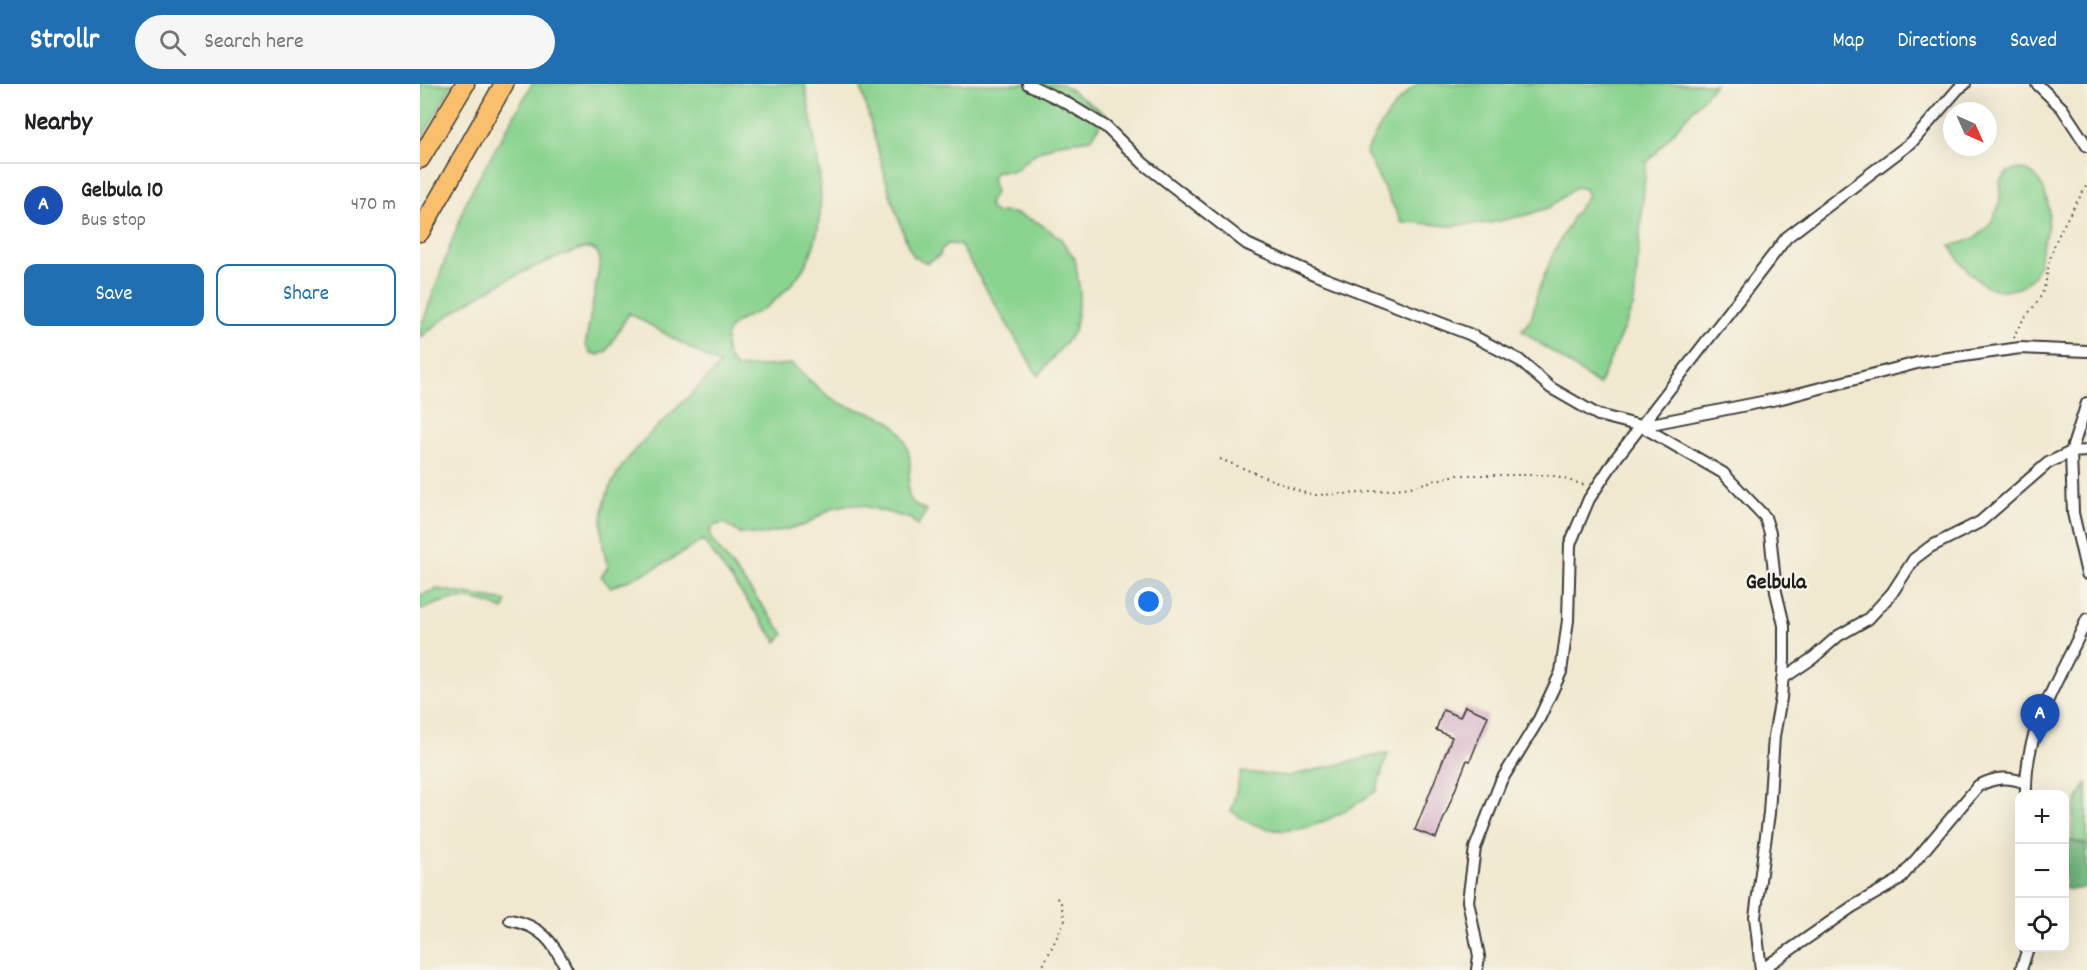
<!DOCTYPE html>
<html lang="en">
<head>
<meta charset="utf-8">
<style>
  :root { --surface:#fff; --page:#f6f6f6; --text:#202124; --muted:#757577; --line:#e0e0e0; --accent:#1f6fb2 }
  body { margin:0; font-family:Dekko,sans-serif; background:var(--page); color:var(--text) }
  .controls { position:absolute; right:18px; bottom:18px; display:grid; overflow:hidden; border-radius:12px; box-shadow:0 6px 24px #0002 }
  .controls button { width:54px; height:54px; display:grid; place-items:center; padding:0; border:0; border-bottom:2px solid var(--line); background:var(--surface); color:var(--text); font:30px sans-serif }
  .compass { position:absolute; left:1523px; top:18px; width:54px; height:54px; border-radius:50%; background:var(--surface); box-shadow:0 6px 24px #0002; rotate:135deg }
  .you { position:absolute; left:729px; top:518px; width:21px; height:21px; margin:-15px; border:4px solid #fff; border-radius:50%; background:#1a73e8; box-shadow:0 0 0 9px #1a73e833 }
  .badge { display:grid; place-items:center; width:39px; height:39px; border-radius:50%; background:var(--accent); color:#fff; font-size:20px; font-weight:700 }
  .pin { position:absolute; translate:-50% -50px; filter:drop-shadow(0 2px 3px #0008) }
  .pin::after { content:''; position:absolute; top:32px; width:21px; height:18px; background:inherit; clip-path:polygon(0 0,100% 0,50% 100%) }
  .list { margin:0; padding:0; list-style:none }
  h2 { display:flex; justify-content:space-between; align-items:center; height:78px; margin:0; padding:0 24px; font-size:26px }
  h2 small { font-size:20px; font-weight:400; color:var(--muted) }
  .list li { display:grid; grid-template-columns:39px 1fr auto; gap:18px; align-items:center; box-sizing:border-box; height:84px; padding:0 24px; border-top:2px solid var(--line) }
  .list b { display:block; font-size:22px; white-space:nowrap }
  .list p { margin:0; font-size:20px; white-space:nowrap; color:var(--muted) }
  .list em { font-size:20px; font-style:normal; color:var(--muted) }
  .actions { display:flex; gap:12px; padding:18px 24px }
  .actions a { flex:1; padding:14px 0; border:2px solid var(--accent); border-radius:12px; text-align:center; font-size:21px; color:var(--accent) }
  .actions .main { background:var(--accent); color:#fff }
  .icon { flex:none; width:33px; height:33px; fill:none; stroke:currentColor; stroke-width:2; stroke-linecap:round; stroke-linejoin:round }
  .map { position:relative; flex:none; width:1667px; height:886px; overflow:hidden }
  header { display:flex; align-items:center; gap:36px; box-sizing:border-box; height:84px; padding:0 30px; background:var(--accent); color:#fff }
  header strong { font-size:28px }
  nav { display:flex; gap:33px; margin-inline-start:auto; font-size:21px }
  .search { width:420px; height:54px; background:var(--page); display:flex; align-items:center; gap:15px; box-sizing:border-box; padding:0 21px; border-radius:33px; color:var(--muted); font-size:22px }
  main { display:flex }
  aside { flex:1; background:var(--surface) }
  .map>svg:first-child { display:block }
  .green { fill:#89d38f; stroke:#527856; stroke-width:1.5 }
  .forest { fill:#6eb57a; stroke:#45684b; stroke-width:1.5 }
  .building { fill:#d1a7c4 }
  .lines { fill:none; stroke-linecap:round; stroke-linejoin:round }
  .street-casing { stroke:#3c3b37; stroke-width:14 }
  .highway-casing { stroke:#3c3b37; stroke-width:21 }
  .path { stroke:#3c3b37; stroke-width:2; stroke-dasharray:1.5 4.5; stroke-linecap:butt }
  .street { stroke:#fff; stroke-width:10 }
  .highway { stroke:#f9bf6d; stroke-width:18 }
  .labels { text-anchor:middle; stroke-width:5; stroke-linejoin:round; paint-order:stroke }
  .neighbourhood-label { font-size:22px; font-weight:bold; fill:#1c1c1c; stroke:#f7f3e8 }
</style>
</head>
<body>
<header>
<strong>Strollr</strong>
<div class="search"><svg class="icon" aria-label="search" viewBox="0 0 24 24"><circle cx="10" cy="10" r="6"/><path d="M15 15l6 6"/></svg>Search here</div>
<nav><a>Map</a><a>Directions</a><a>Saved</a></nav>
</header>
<main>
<aside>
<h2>Nearby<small></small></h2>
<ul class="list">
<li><span class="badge" style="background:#1a4fb4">A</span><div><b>Gelbula 10</b><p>Bus stop</p></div><em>470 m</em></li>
</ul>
<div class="actions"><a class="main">Save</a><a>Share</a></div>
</aside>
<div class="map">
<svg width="1667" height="886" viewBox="0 0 1667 886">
  <rect width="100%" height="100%" fill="#f7f3e8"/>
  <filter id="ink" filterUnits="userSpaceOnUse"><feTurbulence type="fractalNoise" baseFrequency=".0167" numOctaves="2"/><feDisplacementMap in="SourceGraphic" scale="12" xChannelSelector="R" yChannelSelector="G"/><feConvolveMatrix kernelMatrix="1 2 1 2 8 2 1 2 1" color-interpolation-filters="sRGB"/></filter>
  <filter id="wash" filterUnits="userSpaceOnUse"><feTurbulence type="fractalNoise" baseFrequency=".008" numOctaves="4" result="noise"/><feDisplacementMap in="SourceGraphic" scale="24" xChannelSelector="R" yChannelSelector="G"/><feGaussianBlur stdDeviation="1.35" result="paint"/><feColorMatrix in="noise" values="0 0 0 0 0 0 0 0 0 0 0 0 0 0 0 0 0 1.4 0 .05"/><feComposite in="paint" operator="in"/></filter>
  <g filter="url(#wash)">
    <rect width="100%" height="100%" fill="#f0e8cf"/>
    <path class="green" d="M0 0H32L0 58Z
      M112 0H385C394 59 416 131 383 185 374 199 362 211 348 222 338 229 325 232 316 239 301 251 303 271 316 284L372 280C387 293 401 309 418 318 442 331 466 325 482 351 486 359 489 368 490 377 491 398 478 418 507 426L497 442 491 435 441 421 431 420 412 424 385 441 341 451 319 449 304 439 293 442 290 448 291 455 364 550 357 558 283 456C253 475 224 492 190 503L181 492 188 483C169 419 194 385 238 342 259 322 280 302 300 281L209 229 187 267 179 271 171 269 166 262V257L180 178C180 168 174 163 164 164 103 184 49 212 0 254V246L47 115Z
      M440 0H642L686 31 671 55 639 59 616 69 594 87H576L572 94 575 108 569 120 571 126 576 129 585 128 597 130 619 139 640 154 655 175 660 209 654 248 618 292 540 161 528 160 521 166 520 171 507 179 494 173 488 162 471 114Z
      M997 0H1295L1226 80 1214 220 1179 301 1101 246 1106 242 1112 232 1118 207 1133 170 1154 131 1168 112 1165 105 1156 103 1130 123 1110 130 1070 139 1029 142 991 138 982 139 946 69C958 43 974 18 997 0Z
      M1600 85C1623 88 1631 119 1628 140 1627 148 1624 155 1622 162 1620 171 1620 182 1615 189 1612 196 1604 201 1598 204 1567 215 1543 185 1530 161 1564 158 1584 131 1580 97L1588 88Z
      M18 505 87 517 83 526C64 516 44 511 22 518 15 520 8 524 0 526V511Z
      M968 669 956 707C909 738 864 767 811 727L821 688 869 692Z
      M1667 699V761L1652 756C1651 735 1654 716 1667 699Z"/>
    <path class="forest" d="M1645 756 1667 761V802C1659 806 1653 806 1645 805Z"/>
    <g id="blocks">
      <path class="building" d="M1045 622 1068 632 1050 677 1047 676 1016 754 995 746 1032 653 1016 646 1023 626 1040 633Z"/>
    </g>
  </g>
  <g filter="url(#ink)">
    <use href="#blocks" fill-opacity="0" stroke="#3c3b37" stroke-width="1.5"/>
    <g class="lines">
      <defs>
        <path id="street" d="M608 0 645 18 686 43 724 80 827 160 896 191 1049 250 1099 276 1131 304 1178 331 1221 342 1303 389 1345 433 1350 449 1356 508 1364 541V576L1361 614 1354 652 1349 729 1335 833 1341 886
          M1617 0 1642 24 1667 62
          M1667 319 1651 368 1653 429 1667 490
          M1221 342 1362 314 1501 278 1600 264 1667 267
          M1362 595 1393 574 1418 552 1448 535 1472 509 1494 475 1510 463 1560 438 1628 379 1651 368 1667 367
          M1606 710C1604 643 1641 594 1667 535
          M90 836C122 842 133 858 147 886
          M1057 886 1059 872 1048 817 1055 764 1081 697 1119 635 1141 588 1148 536 1150 460 1169 415 1197 373 1367 153 1492 58 1538 5 1545 0
          M1341 886 1432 823 1479 796 1558 702C1575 693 1588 692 1606 699
          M1601 886 1608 864"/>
        <path id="highway" d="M0 75 45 0
          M0 148 84 0"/>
      </defs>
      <use href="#street" class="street-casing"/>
      <use href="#highway" class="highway-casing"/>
      <path class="path" d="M1594 254C1599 235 1616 225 1623 207 1628 193 1628 177 1634 162 1642 141 1656 120 1667 101
        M800 375 885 409 895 411 942 409 990 403 1036 391H1130L1165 401
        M621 886 645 836 641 819 635 812"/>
      <use href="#street" class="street"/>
      <use href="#highway" class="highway"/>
    </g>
  </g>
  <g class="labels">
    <g class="neighbourhood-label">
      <text x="1356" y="504">Gelbula</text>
    </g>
  </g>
</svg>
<div class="controls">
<button>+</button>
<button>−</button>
<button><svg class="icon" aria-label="locate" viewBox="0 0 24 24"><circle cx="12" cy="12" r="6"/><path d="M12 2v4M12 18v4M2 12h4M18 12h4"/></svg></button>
</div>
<svg class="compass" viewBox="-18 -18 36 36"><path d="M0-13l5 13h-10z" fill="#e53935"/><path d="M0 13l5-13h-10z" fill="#757577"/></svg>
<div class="you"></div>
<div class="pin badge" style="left:1620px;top:660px;background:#1a4fb4">A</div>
</div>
</main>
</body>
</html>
